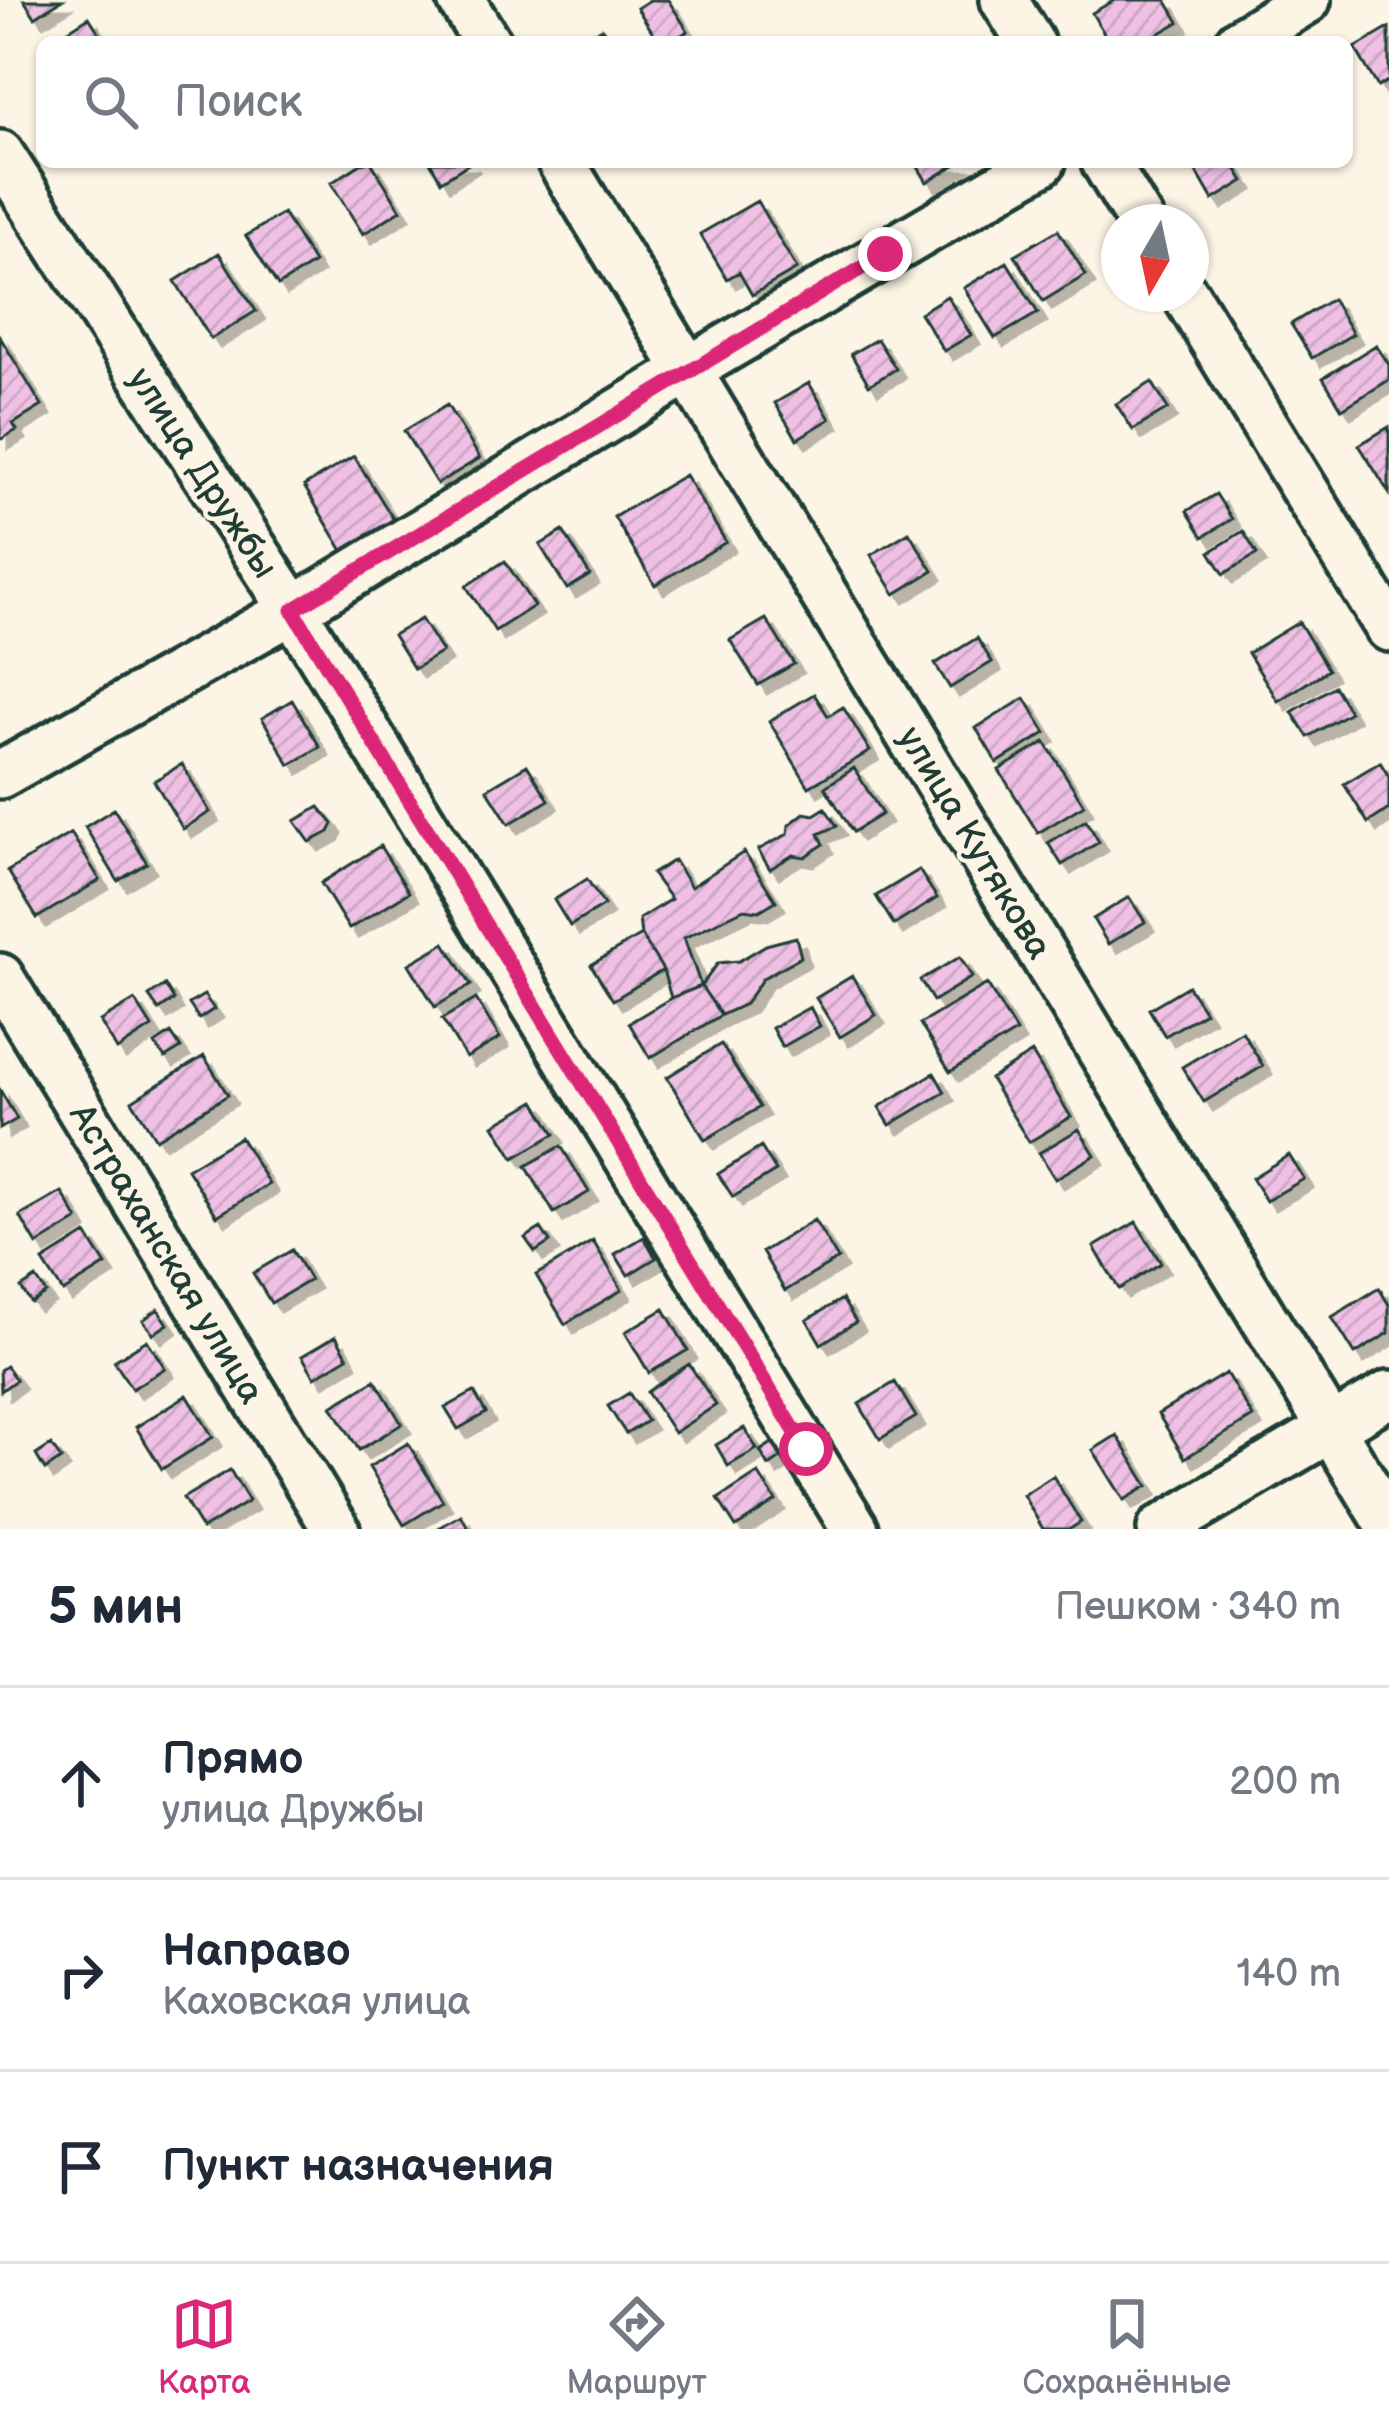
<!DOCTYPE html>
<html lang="ru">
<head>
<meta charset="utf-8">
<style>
  :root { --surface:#fff; --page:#f6f6f7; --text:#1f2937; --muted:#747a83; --line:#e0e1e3; --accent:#db2777 }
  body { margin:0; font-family:"Balsamiq Sans",sans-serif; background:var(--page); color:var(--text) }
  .compass { position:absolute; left:1101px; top:204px; width:108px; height:108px; border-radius:50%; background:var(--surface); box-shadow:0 3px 9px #0004; rotate:189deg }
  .stop { position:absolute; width:36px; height:36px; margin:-27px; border:9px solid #db2777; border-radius:50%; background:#fff }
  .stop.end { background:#db2777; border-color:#fff; box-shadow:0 3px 12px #0008 }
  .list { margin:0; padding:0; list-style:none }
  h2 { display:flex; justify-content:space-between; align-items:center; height:156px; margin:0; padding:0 48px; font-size:51px }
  h2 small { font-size:39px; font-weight:400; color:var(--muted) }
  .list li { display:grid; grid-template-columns:78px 1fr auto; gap:36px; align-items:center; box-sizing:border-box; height:192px; padding:0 48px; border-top:3px solid var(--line) }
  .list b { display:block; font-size:45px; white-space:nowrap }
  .list p { margin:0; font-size:39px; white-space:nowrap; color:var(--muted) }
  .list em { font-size:39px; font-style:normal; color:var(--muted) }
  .icon { flex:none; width:66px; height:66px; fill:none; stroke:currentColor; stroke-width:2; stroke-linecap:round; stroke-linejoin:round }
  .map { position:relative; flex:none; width:1389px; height:1529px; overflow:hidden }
  .search { position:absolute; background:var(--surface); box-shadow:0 3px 9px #0004; left:36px; right:36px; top:36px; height:132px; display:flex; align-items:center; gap:30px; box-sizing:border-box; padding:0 42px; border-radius:18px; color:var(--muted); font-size:45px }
  .sheet { height:732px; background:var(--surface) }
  nav { display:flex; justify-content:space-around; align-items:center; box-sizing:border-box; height:168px; border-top:3px solid var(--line); background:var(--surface); font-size:33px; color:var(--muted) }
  nav a { display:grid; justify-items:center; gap:6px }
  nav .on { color:var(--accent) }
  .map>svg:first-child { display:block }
  .building { fill:url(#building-hatch); stroke:#1f3d34; stroke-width:3; filter:url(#shadow) }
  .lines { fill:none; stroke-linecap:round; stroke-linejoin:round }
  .minor-casing { stroke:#1f3d34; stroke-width:54 }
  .minor { stroke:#fcf5e5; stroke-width:45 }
  .route { stroke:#db2777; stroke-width:15 }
  .labels { text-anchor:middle; stroke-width:9; stroke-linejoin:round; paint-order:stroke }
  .street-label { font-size:36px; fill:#1f3d34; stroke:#fcf5e5 }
</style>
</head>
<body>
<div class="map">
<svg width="1389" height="1529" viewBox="0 0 1389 1529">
  <defs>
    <pattern id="building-hatch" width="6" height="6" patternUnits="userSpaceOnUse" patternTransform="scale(3)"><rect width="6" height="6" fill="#efc0e4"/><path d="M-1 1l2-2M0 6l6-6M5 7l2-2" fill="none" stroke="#cca6c4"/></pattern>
    <filter id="shadow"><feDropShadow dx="9" dy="9" stdDeviation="0" flood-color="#0004"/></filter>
  </defs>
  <rect width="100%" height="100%" fill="#fcf5e5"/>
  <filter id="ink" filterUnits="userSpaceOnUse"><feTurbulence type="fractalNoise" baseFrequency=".00833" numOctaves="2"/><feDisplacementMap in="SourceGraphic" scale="24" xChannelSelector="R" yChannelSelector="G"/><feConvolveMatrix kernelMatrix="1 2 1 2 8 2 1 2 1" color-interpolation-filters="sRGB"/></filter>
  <g filter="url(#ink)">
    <path class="building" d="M24 0H62L35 17Z
      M650 0H668L688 31 670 42H659L637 8Z
      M1115 0H1166L1179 22 1144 42H1109L1092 13Z
      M89 17 105 42H50Z
      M602 28 611 42H579Z
      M1389 28V80L1378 87 1355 48Z
      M364 162H371L401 210 363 234 331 183Z
      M430 162H469L470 163 441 181Z
      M915 162H960L927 182Z
      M1191 162H1232L1244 181 1213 200Z
      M757 201 797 269 752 295 739 272 727 279 700 234Z
      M283 213 314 263 278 286 246 236Z
      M1058 230 1086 275 1043 301 1015 255Z
      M219 253 256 311 211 339 175 281Z
      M1007 262 1038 313 995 338 964 288Z
      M947 296 971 335 944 351 920 313Z
      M1332 299 1353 334 1312 358 1291 324Z
      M0 337 42 406 13 424 17 430 0 440Z
      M877 339 896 369 869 385 851 354Z
      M1376 345 1389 365V380L1342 409 1323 378Z
      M1152 382 1168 409 1133 430 1116 404Z
      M809 383 830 419 797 439 775 403Z
      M447 405 480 458 437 484 404 431Z
      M1389 427V493L1359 445Z
      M354 456 402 533 351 564 304 486Z
      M685 475 726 542 655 585 614 517Z
      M1216 494 1232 519 1203 537 1187 511Z
      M563 531 590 575 567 589 540 545Z
      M1243 531 1257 554 1224 574 1210 552Z
      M909 532 933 571 895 594 871 555Z
      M505 561 534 606 495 631 466 586Z
      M421 619 442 652 414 669 393 635Z
      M766 619 794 664 758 685 730 640Z
      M1299 622 1328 670 1278 701 1248 653Z
      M977 638 992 662 950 688 935 664Z
      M1334 686 1350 712 1308 737 1292 712Z
      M814 694 828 716 843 707 870 751 809 787 769 721Z
      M1025 698 1046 733 997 763 976 728Z
      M292 700 320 747 290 765 262 718Z
      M1045 742 1084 805 1038 833 999 770Z
      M1380 762 1389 777V809L1368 823 1344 784Z
      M182 764 210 812 183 829 154 781Z
      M527 765 549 800 509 824 487 789Z
      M854 768 882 814 853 832 825 787Z
      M319 807 333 824 329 832 310 842 295 821Z
      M825 808 837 826 819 834 824 844 805 857 793 855 770 869 758 850 788 834 789 825 804 813 814 815Z
      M114 809 147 863 118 881 85 827Z
      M1086 820 1099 842 1062 865 1048 843Z
      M71 833 100 880 37 918 8 871Z
      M380 846 409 892 349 929 321 883Z
      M744 852 776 901 759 911 744 909 684 938 701 986 671 998 663 970 641 935 639 919 671 899 652 874 674 860 691 887Z
      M919 870 937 898 894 925 876 896Z
      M587 879 604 905 570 926 554 900Z
      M1129 897 1145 922 1108 944 1093 919Z
      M641 935 663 970 613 1000 591 965Z
      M796 937 801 957 763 978 745 1004 721 1015 701 986 718 963 739 961 766 945Z
      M445 943 471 985 435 1007 409 964Z
      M960 957 972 977 933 1001 920 980Z
      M852 976 876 1015 840 1037 816 998Z
      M987 984 1016 1032 950 1072 920 1024Z
      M165 985 174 1000 159 1010 149 996Z
      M701 986 721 1015 650 1058 629 1023 671 998Z
      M1188 986 1205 1012 1165 1036 1149 1009Z
      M204 995 214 1009 199 1019 189 1004Z
      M476 999 500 1038 466 1058 442 1019Z
      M135 1000 152 1027 117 1050 100 1021Z
      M810 1007 820 1026 782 1047 772 1028Z
      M1242 1031 1263 1066 1204 1102 1182 1067Z
      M171 1033 181 1048 165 1058 155 1044Z
      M721 1044 760 1107 705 1140 667 1077Z
      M1032 1053 1071 1117 1029 1142 990 1079Z
      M204 1056 228 1095 156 1139 132 1101Z
      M934 1073 945 1092 890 1125 879 1107Z
      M0 1090 17 1119 0 1129Z
      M535 1101 555 1134 514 1158 494 1125Z
      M1079 1129 1095 1155 1055 1179 1039 1153Z
      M240 1137 269 1184 217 1216 187 1169Z
      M561 1146 589 1192 554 1213 526 1166Z
      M761 1147 776 1171 733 1197 718 1174Z
      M1289 1155 1304 1179 1266 1201 1252 1178Z
      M62 1192 78 1220 37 1245 20 1216Z
      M814 1220 838 1259 785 1291 762 1252Z
      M1136 1222 1161 1263 1119 1289 1094 1247Z
      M541 1228 550 1242 535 1252 525 1238Z
      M86 1234 106 1265 63 1292 43 1261Z
      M644 1237 656 1258 628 1275 615 1254Z
      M593 1241 622 1290 565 1324 536 1275Z
      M292 1250 310 1280 271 1303 253 1273Z
      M36 1278 46 1293 31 1303 21 1288Z
      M1379 1288 1389 1305V1333L1355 1354 1332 1317Z
      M842 1299 856 1322 821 1344 807 1320Z
      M158 1309 168 1324 153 1334 143 1320Z
      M664 1309 688 1350 649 1373 625 1332Z
      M336 1336 348 1357 315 1377 302 1356Z
      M147 1340 165 1368 132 1389 114 1361Z
      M689 1364 716 1405 674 1433 647 1392Z
      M6 1366 16 1380 1 1391 0 1370Z
      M1226 1373 1253 1417 1185 1458 1158 1414Z
      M375 1380 402 1424 359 1450 332 1406Z
      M895 1382 916 1417 880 1439 859 1404Z
      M474 1392 486 1413 458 1429 445 1408Z
      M629 1393 647 1421 626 1434 608 1406Z
      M187 1395 213 1437 162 1469 136 1427Z
      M744 1428 757 1449 728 1466 716 1445Z
      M1117 1435 1148 1486 1124 1500 1093 1450Z
      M775 1441 785 1455 769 1466 760 1451Z
      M408 1443 443 1501 404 1525 369 1467Z
      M51 1445 61 1459 45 1470 36 1455Z
      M230 1470 249 1501 202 1529 183 1498Z
      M758 1473 776 1501 736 1527 718 1499Z
      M1053 1476 1081 1522 1070 1529H1043L1023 1495Z
      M461 1515 469 1529H437Z"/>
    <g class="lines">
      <defs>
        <path id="minor" d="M461 0 487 42
          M1004 0 1030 42
          M1239 42 1307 0
          M0 154 293 610 855 1529
          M561 162 1389 1524
          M1105 162 1141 222
          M1185 294 1389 628
          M0 775 293 610 690 369 1042 162
          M0 977 336 1529
          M1161 1529 1389 1394"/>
      </defs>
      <use href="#minor" class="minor-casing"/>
      <use href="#minor" class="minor"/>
    </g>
  </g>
  <g class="lines" filter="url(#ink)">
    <path class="route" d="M806 1449 293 610 885 254"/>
  </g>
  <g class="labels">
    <g class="street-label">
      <text transform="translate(204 472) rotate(57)" y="13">улица Дружбы</text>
      <text transform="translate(976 842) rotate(59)" y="13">улица Кутякова</text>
      <text transform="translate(168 1253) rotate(59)" y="13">Астраханская улица</text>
    </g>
  </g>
</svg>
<svg class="compass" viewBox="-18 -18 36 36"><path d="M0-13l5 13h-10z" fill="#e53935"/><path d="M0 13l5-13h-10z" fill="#747a83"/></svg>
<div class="stop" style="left:806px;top:1449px"></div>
<div class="stop end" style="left:885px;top:254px"></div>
<div class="search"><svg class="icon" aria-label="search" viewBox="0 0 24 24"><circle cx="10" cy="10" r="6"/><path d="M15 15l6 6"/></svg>Поиск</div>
</div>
<section class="sheet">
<h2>5 мин<small>Пешком · 340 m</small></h2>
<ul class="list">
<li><svg class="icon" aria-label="ahead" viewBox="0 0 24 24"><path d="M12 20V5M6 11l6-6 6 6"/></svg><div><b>Прямо</b><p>улица Дружбы</p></div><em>200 m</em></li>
<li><svg class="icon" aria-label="right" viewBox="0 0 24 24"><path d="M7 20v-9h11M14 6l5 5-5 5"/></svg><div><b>Направо</b><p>Каховская улица</p></div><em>140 m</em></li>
<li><svg class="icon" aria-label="arrive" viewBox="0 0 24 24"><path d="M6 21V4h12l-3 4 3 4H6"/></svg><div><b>Пункт назначения</b></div></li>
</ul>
</section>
<nav>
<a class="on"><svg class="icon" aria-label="map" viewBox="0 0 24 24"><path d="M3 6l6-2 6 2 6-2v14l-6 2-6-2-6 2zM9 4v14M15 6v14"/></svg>Карта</a>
<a><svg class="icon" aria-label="directions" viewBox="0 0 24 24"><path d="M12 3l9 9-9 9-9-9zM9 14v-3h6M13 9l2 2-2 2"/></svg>Маршрут</a>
<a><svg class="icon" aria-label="saved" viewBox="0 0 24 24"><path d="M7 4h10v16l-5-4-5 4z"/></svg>Сохранённые</a>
</nav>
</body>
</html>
